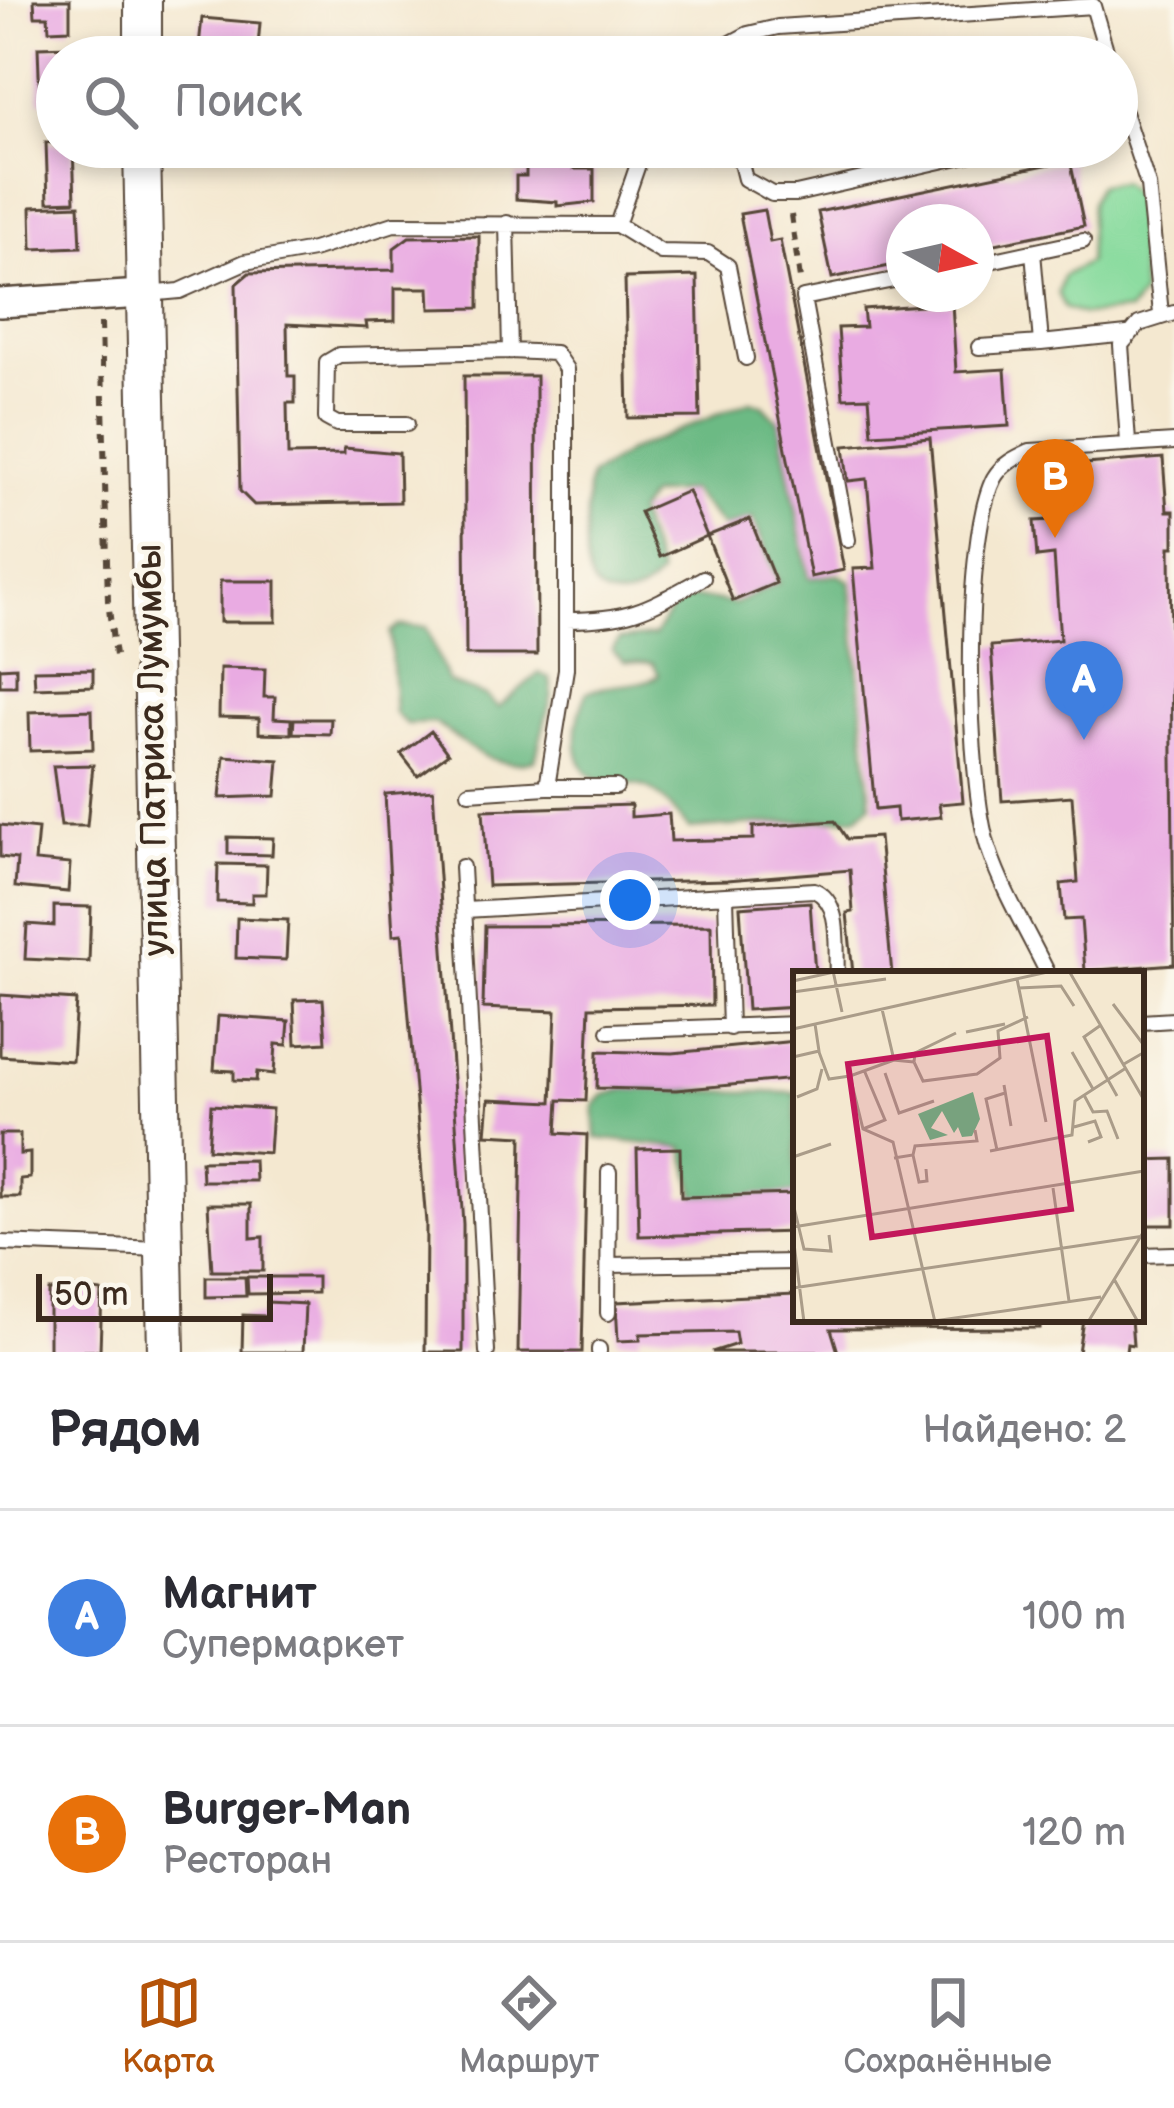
<!DOCTYPE html>
<html lang="ru">
<head>
<meta charset="utf-8">
<style>
  :root { --surface:#fff; --page:#f2f2f3; --text:#2b2b33; --muted:#7c7c81; --line:#e1e1e2; --accent:#b45309 }
  body { margin:0; font-family:"Balsamiq Sans",sans-serif; background:var(--page); color:var(--text) }
  .compass { position:absolute; left:886px; top:204px; width:108px; height:108px; border-radius:50%; background:var(--surface); box-shadow:0 6px 18px #0003; rotate:98deg }
  .scale { position:absolute; left:36px; bottom:30px; width:237px; box-sizing:border-box; padding-left:12px; border:6px solid #3b2a1e; border-top:0; font-size:33px; line-height:42px; white-space:nowrap; color:#3b2a1e; -webkit-text-stroke:9px #fbf7ec; paint-order:stroke }
  .you { position:absolute; left:630px; top:900px; width:42px; height:42px; margin:-30px; border:9px solid #fff; border-radius:50%; background:#1a73e8; box-shadow:0 0 0 18px #1a73e833 }
  .badge { display:grid; place-items:center; width:78px; height:78px; border-radius:50%; background:var(--accent); color:#fff; font-size:39px; font-weight:700 }
  .pin { position:absolute; translate:-50% -99px; filter:drop-shadow(0 3px 6px #0008) }
  .pin::after { content:''; position:absolute; top:63px; width:42px; height:36px; background:inherit; clip-path:polygon(0 0,100% 0,50% 100%) }
  .list { margin:0; padding:0; list-style:none }
  h2 { display:flex; justify-content:space-between; align-items:center; height:156px; margin:0; padding:0 48px; font-size:51px }
  h2 small { font-size:39px; font-weight:400; color:var(--muted) }
  .list li { display:grid; grid-template-columns:78px 1fr auto; gap:36px; align-items:center; box-sizing:border-box; height:216px; padding:0 48px; border-top:3px solid var(--line) }
  .list b { display:block; font-size:45px; white-space:nowrap }
  .list p { margin:0; font-size:39px; white-space:nowrap; color:var(--muted) }
  .list em { font-size:39px; font-style:normal; color:var(--muted) }
  .icon { flex:none; width:66px; height:66px; fill:none; stroke:currentColor; stroke-width:2; stroke-linecap:round; stroke-linejoin:round }
  .map { position:relative; flex:none; width:1174px; height:1352px; overflow:hidden }
  .search { position:absolute; background:var(--surface); box-shadow:0 6px 18px #0003; left:36px; right:36px; top:36px; height:132px; display:flex; align-items:center; gap:30px; box-sizing:border-box; padding:0 42px; border-radius:66px; color:var(--muted); font-size:45px }
  .sheet { height:588px; background:var(--surface) }
  nav { display:flex; justify-content:space-around; align-items:center; box-sizing:border-box; height:168px; border-top:3px solid var(--line); background:var(--surface); font-size:33px; color:var(--muted) }
  nav a { display:grid; justify-items:center; gap:6px }
  nav .on { color:var(--accent) }
  .map>svg:first-child { display:block }
  .green { fill:#86da9c; stroke:#60825d; stroke-width:3 }
  .forest { fill:#6cba84; stroke:#547251; stroke-width:3 }
  .building { fill:#e9abe2 }
  .lines { fill:none; stroke-linecap:round; stroke-linejoin:round }
  .service-casing { stroke:#574639; stroke-width:18 }
  .minor-casing { stroke:#574639; stroke-width:32 }
  .tertiary-casing { stroke:#574639; stroke-width:40 }
  .path { stroke:#574639; stroke-width:6; stroke-dasharray:9 9; stroke-linecap:butt }
  .service { stroke:#fff; stroke-width:14 }
  .minor { stroke:#fff; stroke-width:27 }
  .tertiary { stroke:#fff; stroke-width:36 }
  .labels { text-anchor:middle; stroke-width:9; stroke-linejoin:round; paint-order:stroke }
  .street-label { font-size:36px; fill:#3b2a1e; stroke:#fbf7ec }
  .inset-road { fill:none; stroke:#aa9c89; stroke-width:3 }
  .view { fill:#c2185b; fill-opacity:0.15; stroke:#c2185b; stroke-width:6 }
  .inset-edge { fill:none; stroke:#3b2a1e; stroke-width:6 }
</style>
</head>
<body>
<div class="map">
<svg width="1174" height="1352" viewBox="0 0 1174 1352">
  <rect width="100%" height="100%" fill="#fbf7ec"/>
  <filter id="ink" filterUnits="userSpaceOnUse"><feTurbulence type="fractalNoise" baseFrequency=".00833" numOctaves="2"/><feDisplacementMap in="SourceGraphic" scale="24" xChannelSelector="R" yChannelSelector="G"/><feConvolveMatrix kernelMatrix="1 2 1 2 8 2 1 2 1" color-interpolation-filters="sRGB"/></filter>
  <filter id="wash" filterUnits="userSpaceOnUse"><feTurbulence type="fractalNoise" baseFrequency=".004" numOctaves="4" result="noise"/><feDisplacementMap in="SourceGraphic" scale="48" xChannelSelector="R" yChannelSelector="G"/><feGaussianBlur stdDeviation="2.7" result="paint"/><feColorMatrix in="noise" values="0 0 0 0 0 0 0 0 0 0 0 0 0 0 0 0 0 1.4 0 .05"/><feComposite in="paint" operator="in"/></filter>
  <g filter="url(#wash)">
    <rect width="100%" height="100%" fill="#f4e8d0"/>
    <path class="green" d="M1121 182 1135 195 1142 294 1129 311 1083 315 1064 308 1058 293 1063 276 1088 262 1091 203 1098 185Z"/>
    <path class="forest" d="M750 401 763 405 779 422 809 578 839 575 850 581 871 805 857 817 689 829C677 815 664 796 647 788 633 781 613 786 599 780 566 765 576 717 587 692 610 682 641 688 659 675L653 663 624 661 612 650 619 640 654 636C681 592 684 594 734 604L779 583 753 518 723 527 690 490 650 496 637 513 660 575C648 587 638 597 619 597 569 597 591 521 587 489L591 476 629 451Z
      M399 626 426 627 448 682 486 696 498 708 539 673 550 679 552 694 535 760C491 772 468 745 435 723L406 724 395 713 390 633Z
      M627 1089 796 1093V1194L696 1197 684 1148 596 1138 594 1106 604 1095Z"/>
    <g id="blocks">
      <path class="building" d="M34 0H70V29L49 30 48 16H35Z
        M202 18 260 23 257 57 198 55Z
        M1052 44 1053 57H896L895 53Z
        M71 46 72 57H57V101H40L38 47Z
        M46 142 73 147 75 201 48 202Z
        M526 159H574V169H594V202L557 206V202L516 199V176H526Z
        M1070 160 1084 226 976 248V222H904V263L832 278 818 212Z
        M79 205 81 247 32 249 31 207Z
        M764 210 770 242 780 240 844 570 811 577 740 214Z
        M479 236V308L430 309 429 288H395V321L366 322 367 328 287 324 288 376H295V403H287L288 455 344 454V448L399 453 400 502 254 505 240 491 236 284 249 273 394 270V248L409 237Z
        M697 276 700 417 628 418 625 278Z
        M952 303 956 372 1005 369 1009 426 872 434 869 397 843 398 838 328 865 327 863 309Z
        M464 376H536L537 655H466Z
        M930 438 963 802 939 804 941 817 897 821 896 808 875 810 853 569 875 568 867 479 848 481 844 446Z
        M1163 458 1167 511H1174V547H1170L1174 964 1085 971 1081 919 1064 920 1061 884 1078 882 1072 796 1002 801 991 646 1060 640 1054 555 1037 557 1034 521 1051 520 1047 467Z
        M688 491 707 536 750 519 776 583 733 601 707 536 660 557 640 512Z
        M220 581H276V622H220Z
        M16 667V686H0V668Z
        M220 668 265 669 264 697H275L274 718 291 719V734L259 733V718L219 717Z
        M93 669V686L35 688 34 670Z
        M92 710 93 749 30 751 29 712Z
        M294 719H331L330 734 293 733Z
        M431 731 448 754 418 776 401 754Z
        M224 756 279 760 276 796 220 798Z
        M93 765 87 826H61L53 766Z
        M433 790 463 1224V1352H425L426 1223 402 934 393 935 385 794Z
        M631 805V817L669 814 671 841 753 839V827L835 821 847 839 879 837 892 974H853L847 913 853 912 850 870 727 880 488 886 483 810Z
        M0 825 38 829 35 861 70 864 68 892 15 887 17 859 0 857Z
        M228 837 273 838 272 855 228 854Z
        M218 864 267 865 266 894H252V903L217 902Z
        M810 902 815 974H796V1007L747 1010 740 907Z
        M54 906 91 907 89 962 25 959 27 924 54 926Z
        M237 918 288 920 286 960 236 958Z
        M711 925 712 1005 590 1007 586 1101 559 1100 557 1133 587 1135 582 1352H518L522 1136 486 1134 489 1099 552 1102 556 1011 483 1008 485 926Z
        M0 995 76 1000 72 1061 0 1056Z
        M323 999 326 1042 296 1044 294 1000Z
        M218 1016 289 1021 287 1045 276 1044 274 1074 257 1072 256 1081 234 1080V1071L214 1070Z
        M796 1041V1079L676 1090 597 1088 598 1051 673 1053Z
        M211 1105 272 1109 269 1153 208 1149Z
        M0 1134H20V1154L30 1153V1178L20 1179V1197H0Z
        M680 1148 681 1197 796 1194V1232L639 1236 637 1149Z
        M1174 1159V1225H1141V1160Z
        M254 1160 255 1181H202L201 1161Z
        M208 1204H251V1238L263 1237V1271H212Z
        M206 1277H245L246 1296 206 1297Z
        M247 1277H317V1293L248 1294Z
        M61 1287 102 1292 100 1350 49 1352V1291H61Z
        M796 1294V1319H1040V1328L831 1329 838 1352H712L737 1344 735 1332 640 1334V1340L618 1341 616 1302Z
        M267 1302 305 1304 303 1352H242L243 1315 267 1316Z
        M1083 1319H1131L1133 1345 1127 1344 1126 1352H1078Z"/>
    </g>
  </g>
  <g filter="url(#ink)">
    <use href="#blocks" fill-opacity="0" stroke="#574639" stroke-width="3"/>
    <g class="lines">
      <defs>
        <path id="service" d="M705 57 748 34 778 27 1093 6 1108 57
          M1117 91 1148 185 1161 314
          M737 147 745 179 772 194H796L1003 147
          M507 223 510 351 555 353 566 369V669L547 787H616
          M617 225 661 252 708 253 728 266 746 358
          M1033 252 1041 343 1127 334
          M976 264 1083 241
          M147 294 180 291 245 262 313 250 394 224 617 225 644 147
          M979 347 1041 343
          M407 424H337L326 418 327 362 339 355 510 351
          M1128 442 1121 345 1139 324 1174 313
          M848 540 803 298 904 278
          M566 620C632 620 647 609 703 578
          M469 792 547 787
          M462 867 487 1352
          M726 897 730 1028
          M465 910 814 890C843 903 835 946 837 974
          M1048 974C1028 933 1003 892 989 850 966 783 962 540 994 478 1002 464 1015 458 1030 451L1174 442
          M1141 1022 1174 1020
          M609 1031 796 1024
          M0 1243 162 1249
          M1141 1255 1174 1254
          M609 1265 796 1262
          M608 1313 609 1172
          M599 1349V1352"/>
        <path id="minor" d="M0 303 142 294"/>
        <path id="tertiary" d="M143 57V0
          M142 147 166 1352"/>
      </defs>
      <use href="#service" class="service-casing"/>
      <use href="#minor" class="minor-casing"/>
      <use href="#tertiary" class="tertiary-casing"/>
      <path class="path" d="M791 215 800 279
        M101 323 108 601 116 664"/>
      <use href="#service" class="service"/>
      <use href="#minor" class="minor"/>
      <use href="#tertiary" class="tertiary"/>
    </g>
  </g>
  <g class="labels">
    <g class="street-label">
      <text transform="translate(151 750) rotate(-91)" y="13">улица Патриса Лумумбы</text>
    </g>
  </g>
  <g transform="translate(793 971)">
    <rect width="351" height="351" fill="#f4e8d0"/>
    <path d="M180 121 187 148 179 165 169 166 165 156 161 162 149 140 138 157 155 164 137 169 125 143Z" fill="#6cba84"/>
    <path class="inset-road" d="M40 0 49 41M276 0 351 129M224 8 253 151M0 10 41 1M226 17 268 15 281 35M0 21 93 8M320 33 350 73V82L331 93M89 38 101 89 121 91M308 54 291 66 324 125M0 58 259 0M173 61 212 53M26 81 36 108 57 105M279 81 300 118M0 86 26 80 22 53M101 89 57 105 70 158 100 171 142 351M121 91 130 110 184 103 207 87 205 60 235 46M121 91 122 82 163 62M92 102 106 142 141 130M211 114 218 155M291 124 300 141 314 140 325 168M4 126 24 118 29 98M281 156 302 150 308 166 295 171M70 158 92 149 71 99M204 179 193 128 212 122M197 180 279 164 282 130 333 97M120 184 126 211 134 210 133 198M0 186 38 173M101 187 120 184 122 175 184 170 182 159M260 217 276 330M0 232 11 278 38 280 36 264M0 256 351 200M0 265 11 351M321 308 345 351M0 317 351 265M134 351 308 326M295 351 351 260"/>
    <path class="view" d="M254 65 278 238 79 266 55 93Z"/>
    <rect width="351" height="351" class="inset-edge"/>
  </g>
</svg>
<svg class="compass" viewBox="-18 -18 36 36"><path d="M0-13l5 13h-10z" fill="#e53935"/><path d="M0 13l5-13h-10z" fill="#7c7c81"/></svg>
<div class="scale">50 m</div>
<div class="you"></div>
<div class="pin badge" style="left:1084px;top:740px;background:#3f7fe0">A</div>
<div class="pin badge" style="left:1055px;top:538px;background:#e8710a">B</div>
<div class="search"><svg class="icon" aria-label="search" viewBox="0 0 24 24"><circle cx="10" cy="10" r="6"/><path d="M15 15l6 6"/></svg>Поиск</div>
</div>
<section class="sheet">
<h2>Рядом<small>Найдено: 2</small></h2>
<ul class="list">
<li><span class="badge" style="background:#3f7fe0">A</span><div><b>Магнит</b><p>Супермаркет</p></div><em>100 m</em></li>
<li><span class="badge" style="background:#e8710a">B</span><div><b>Burger-Man</b><p>Ресторан</p></div><em>120 m</em></li>
</ul>
</section>
<nav>
<a class="on"><svg class="icon" aria-label="map" viewBox="0 0 24 24"><path d="M3 6l6-2 6 2 6-2v14l-6 2-6-2-6 2zM9 4v14M15 6v14"/></svg>Карта</a>
<a><svg class="icon" aria-label="directions" viewBox="0 0 24 24"><path d="M12 3l9 9-9 9-9-9zM9 14v-3h6M13 9l2 2-2 2"/></svg>Маршрут</a>
<a><svg class="icon" aria-label="saved" viewBox="0 0 24 24"><path d="M7 4h10v16l-5-4-5 4z"/></svg>Сохранённые</a>
</nav>
</body>
</html>
